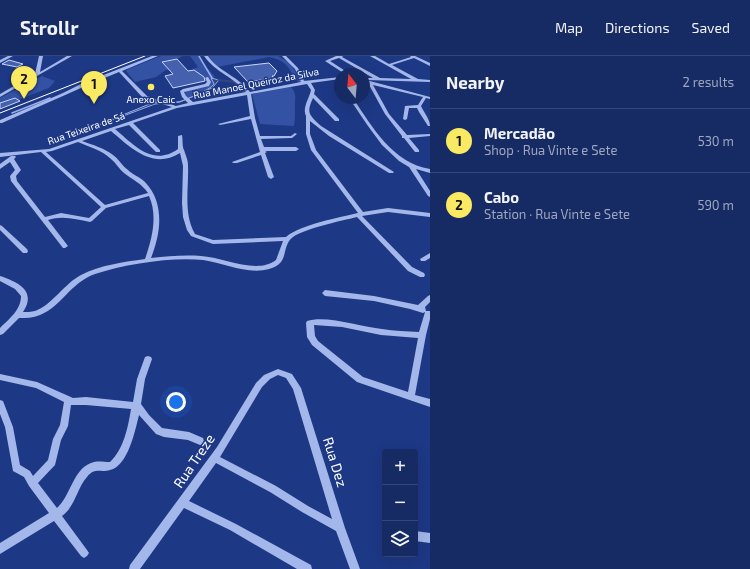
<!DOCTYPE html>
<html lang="en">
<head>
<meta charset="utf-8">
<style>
  :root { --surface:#162a64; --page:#23366d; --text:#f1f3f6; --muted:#9ea7bf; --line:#354678; --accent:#faea62 }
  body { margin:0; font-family:"Exo 2",sans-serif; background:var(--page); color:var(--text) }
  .controls { position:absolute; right:12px; bottom:12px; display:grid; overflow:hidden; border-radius:4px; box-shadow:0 4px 16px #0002 }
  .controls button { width:36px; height:36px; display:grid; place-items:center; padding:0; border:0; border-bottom:1px solid var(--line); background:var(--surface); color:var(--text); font:20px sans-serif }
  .compass { position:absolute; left:334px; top:12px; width:36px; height:36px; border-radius:50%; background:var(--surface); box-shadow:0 4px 16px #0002; rotate:344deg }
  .you { position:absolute; left:176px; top:346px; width:14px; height:14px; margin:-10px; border:3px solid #fff; border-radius:50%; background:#1a73e8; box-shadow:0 0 0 6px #1a73e833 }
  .badge { display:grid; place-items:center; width:26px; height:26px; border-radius:50%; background:var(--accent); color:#111; font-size:13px; font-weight:700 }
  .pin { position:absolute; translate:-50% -33px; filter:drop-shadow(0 1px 2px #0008) }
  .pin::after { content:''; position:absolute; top:21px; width:14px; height:12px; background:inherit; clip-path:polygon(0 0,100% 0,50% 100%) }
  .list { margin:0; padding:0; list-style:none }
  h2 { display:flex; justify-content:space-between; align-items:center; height:52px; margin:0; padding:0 16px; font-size:17px }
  h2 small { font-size:13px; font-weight:400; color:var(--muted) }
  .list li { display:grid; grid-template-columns:26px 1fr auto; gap:12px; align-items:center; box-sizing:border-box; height:64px; padding:0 16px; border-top:1px solid var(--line) }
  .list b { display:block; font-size:15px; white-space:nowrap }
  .list p { margin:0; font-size:13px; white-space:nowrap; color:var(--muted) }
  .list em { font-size:13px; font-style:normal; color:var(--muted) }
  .icon { flex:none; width:22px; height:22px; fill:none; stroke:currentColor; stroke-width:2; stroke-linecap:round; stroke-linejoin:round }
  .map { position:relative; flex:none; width:430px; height:513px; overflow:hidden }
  header { display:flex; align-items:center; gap:24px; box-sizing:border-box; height:56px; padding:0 20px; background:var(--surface); border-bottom:1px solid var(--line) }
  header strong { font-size:19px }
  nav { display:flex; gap:22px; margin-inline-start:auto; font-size:14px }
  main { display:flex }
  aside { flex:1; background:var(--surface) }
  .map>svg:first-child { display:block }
  .green { fill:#3352a4 }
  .water { fill:#324680; stroke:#97b0ec }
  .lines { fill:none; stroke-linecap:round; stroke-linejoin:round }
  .stream { stroke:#97b0ec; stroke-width:1.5 }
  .canal { fill:#324680; fill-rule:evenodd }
  .building { fill:#4561ae; stroke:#c9d6f8 }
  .minor { fill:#a4b7ea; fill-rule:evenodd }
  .tram { stroke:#fff; stroke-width:1 }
  .poi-dot { fill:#faea62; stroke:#1d3885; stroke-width:1.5 }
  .labels { text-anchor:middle; stroke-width:3; stroke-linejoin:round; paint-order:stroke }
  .far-street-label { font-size:10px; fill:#fff; stroke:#1d3885 }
  .far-poi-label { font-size:10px; fill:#fff; stroke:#1d3885 }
  .near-street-label { font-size:14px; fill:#fff; stroke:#1d3885 }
</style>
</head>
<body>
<header>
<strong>Strollr</strong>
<nav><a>Map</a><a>Directions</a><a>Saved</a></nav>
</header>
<main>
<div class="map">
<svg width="430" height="513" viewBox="0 0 430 513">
  <rect width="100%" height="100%" fill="#1d3885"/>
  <path class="green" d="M161 0H183L177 3 163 5 170 14H166L156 21 135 26 126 15 128 13Z
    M190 0H199L205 9 215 21 213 22 215 29 211 33 188 42 186 41 185 35 208 30 211 26 207 21H202L193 13 198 11Z
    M209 0H278L289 6 299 21 308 26 299 28C298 24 295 23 293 20 288 8 281 3 269 1L217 11Z
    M42 20 55 25 49 32 18 44 15 42 0 47V42Z
    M291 31C298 39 294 44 295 53 295 60 295 64 294 70L260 68 252 38Z"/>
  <path class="water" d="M211 22 219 24 212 32 180 46 155 48 81 76 152 47C161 45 169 47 178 46 186 44 210 34 214 28Z"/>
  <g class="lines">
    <path class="stream" d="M199 0 212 22
      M12 57 50 42"/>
    <path class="canal" d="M218 23 237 25 248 37 244 38 234 27 219 25 217 24Z"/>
  </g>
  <path class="building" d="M177 3 188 15 194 14 204 21 205 25 173 32 165 20 173 18 162 6Z
    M9 4 23 8 17 11 2 8Z
    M269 7 277 15 274 20H272L274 22 248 26 234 11Z
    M15 42 20 45 0 53V47Z"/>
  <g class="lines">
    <path class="minor" d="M8 0H13L0 7V4Z
      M39 0H43L40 16 67 0H72L0 41V38L35 18Z
      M152 0H158L122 15 147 40 176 50 188 47 182 41 180 35 183 33 205 28 207 26 205 22 207 21H208L211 26 209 30 184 36 186 40 193 46 246 36C234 21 216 17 204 0H208C219 16 238 20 250 36L301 26 295 13 282 0H286L298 12 304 25 340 21V23L311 27 315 34 314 38 339 63V65H335L313 42C306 57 309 59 321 70L394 116 393 117H389L329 80 310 65V78L316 94 363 156 388 152 430 157V161L388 156 362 160 412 211 424 217 425 219 424 221H420L408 215 357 161C341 165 306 172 293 181 280 191 291 207 269 213 247 219 225 207 203 204 171 201 126 208 95 218 70 227 61 251 40 259 33 262 26 262 19 262L3 278 0 279V272C9 263 21 254 21 240L15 233 0 225V220C18 226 37 235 23 256 27 256 31 256 35 255 51 250 65 227 81 219 100 209 124 206 145 203 152 183 158 160 149 140L106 152 92 165 90 166C76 163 62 159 48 164L68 190 65 192H63L11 125 10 120 15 114 10 106 0 113V108L11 100H15L16 101 14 103 21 114 16 120 17 125 45 161 61 157 89 162 101 151 41 96 0 101V97L49 93 172 51 143 42 119 16C79 32 41 50 2 67H0V64L63 37 83 27ZM307 28 311 34C309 43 302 52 306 60V78L311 94 358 157C341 161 299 169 286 181L213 184 195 178C183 157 189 132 188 109 188 104 186 100 184 94 182 90 183 84 182 79L178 80V93C153 111 134 89 115 73L129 69 156 96H160V94L133 67 177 52 247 39 250 60 218 68 220 69 251 63 260 96 232 106 233 107H237L261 99 268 121 271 123 274 121 265 97 267 96 265 95H296L299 93 296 91H264L261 83 292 82 297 78 295 77 291 80H260L255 62 251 38ZM111 75C131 92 153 114 180 97L183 110 182 147 183 161 187 174 191 180 213 188 283 185 276 204C257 219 223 201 201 200 185 199 168 200 151 202 161 177 165 147 145 126 140 121 133 119 128 114 122 110 119 103 113 99 104 92 93 89 82 85ZM78 86C89 91 102 94 111 103 116 107 119 113 124 117 133 124 141 127 148 137L105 149 46 96 52 95Z
      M336 0H343L342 1 380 22 411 23 370 0H375L389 8 411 1 410 0H415L430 7V10L414 2 392 9 418 23 430 24V26L366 24 430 41V43L426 42 421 50C424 57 430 63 430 70H428L419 56 417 52H409L407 63 405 64 403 63 405 50 418 49 423 41 373 29 389 58 407 79 430 78V80L409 82 419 94V96H415L404 82H402V80L385 58 368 27 364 26 365 22H373L339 2 330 5 350 18H345L325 5Z
      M349 42H353C372 71 393 107 430 113V117L416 113 430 135V141L428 140 409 111 399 105 382 89 368 70Z
      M0 169 2 170 27 193 28 195 27 197H23L0 174Z
      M430 197V202L425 205H421L420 203Z
      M325 234 374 240 418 249 428 240 430 239V246L425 251 426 255H430V263L426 279 415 339 430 343V351L357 326 312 289 307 281 306 267 307 265C327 259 361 271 382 273 394 275 407 275 419 276L425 256 423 257 410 253 374 245 325 240 322 237ZM314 269 342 271 381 279 418 282 408 336 363 321 318 285 315 280Z
      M148 300 151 301 152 303 145 323 141 348 149 359 162 372 189 376 203 382 204 385 203 388 200 389 188 384 164 381 156 378 139 359C135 375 128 410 110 414 100 417 95 411 87 421 77 432 75 451 62 460L87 494 89 497 87 500 84 502 81 500 54 465 0 498V487L49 457 29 430 24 421 13 415 5 371 0 358V344L3 345 13 371 20 409 30 415 33 420 48 404 53 383 60 369 64 346 36 332 0 324V318L37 326 73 342 86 341 133 346 137 323 145 301ZM71 349H86L131 353C128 371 124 393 110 406 104 406 99 405 94 406 73 411 71 440 57 452L38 427 55 409 61 384 68 370Z
      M278 313 292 318 301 332 345 472 360 513H350L336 475 302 456 270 436 216 407 189 445 236 468 311 509 312 513H297L230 474 184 452 140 513H129L130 509 217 391 256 327 264 319ZM278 319 286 322 293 333 332 463 308 450 276 430 220 401 262 331 270 323Z
      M415 475 430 477V487L415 485Z"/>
    <path class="tram" d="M0 57 145 0"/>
  </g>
  <circle class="poi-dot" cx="151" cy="31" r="4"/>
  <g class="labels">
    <g class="far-street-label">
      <text transform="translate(256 27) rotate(-11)" y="4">Rua Manoel Queiroz da Silva</text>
      <text transform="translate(86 72) rotate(-19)" y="4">Rua Teixeira de Sá</text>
    </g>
    <g class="far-poi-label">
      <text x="151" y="47">Anexo Caic</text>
    </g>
    <g class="near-street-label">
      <text transform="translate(194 405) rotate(-56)" y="5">Rua Treze</text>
      <text transform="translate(335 406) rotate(73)" y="5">Rua Dez</text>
    </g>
  </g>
</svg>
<div class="controls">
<button>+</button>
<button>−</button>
<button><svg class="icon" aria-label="layers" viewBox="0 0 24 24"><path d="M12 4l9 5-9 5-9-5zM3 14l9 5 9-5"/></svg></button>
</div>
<svg class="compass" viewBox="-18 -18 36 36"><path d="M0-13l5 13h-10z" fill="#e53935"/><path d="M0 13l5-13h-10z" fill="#9ea7bf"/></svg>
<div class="you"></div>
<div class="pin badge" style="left:94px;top:48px">1</div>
<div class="pin badge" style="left:24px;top:43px">2</div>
</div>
<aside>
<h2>Nearby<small>2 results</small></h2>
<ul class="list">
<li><span class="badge">1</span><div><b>Mercadão</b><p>Shop · Rua Vinte e Sete</p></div><em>530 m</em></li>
<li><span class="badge">2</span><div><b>Cabo</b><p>Station · Rua Vinte e Sete</p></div><em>590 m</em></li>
</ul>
</aside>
</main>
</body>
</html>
